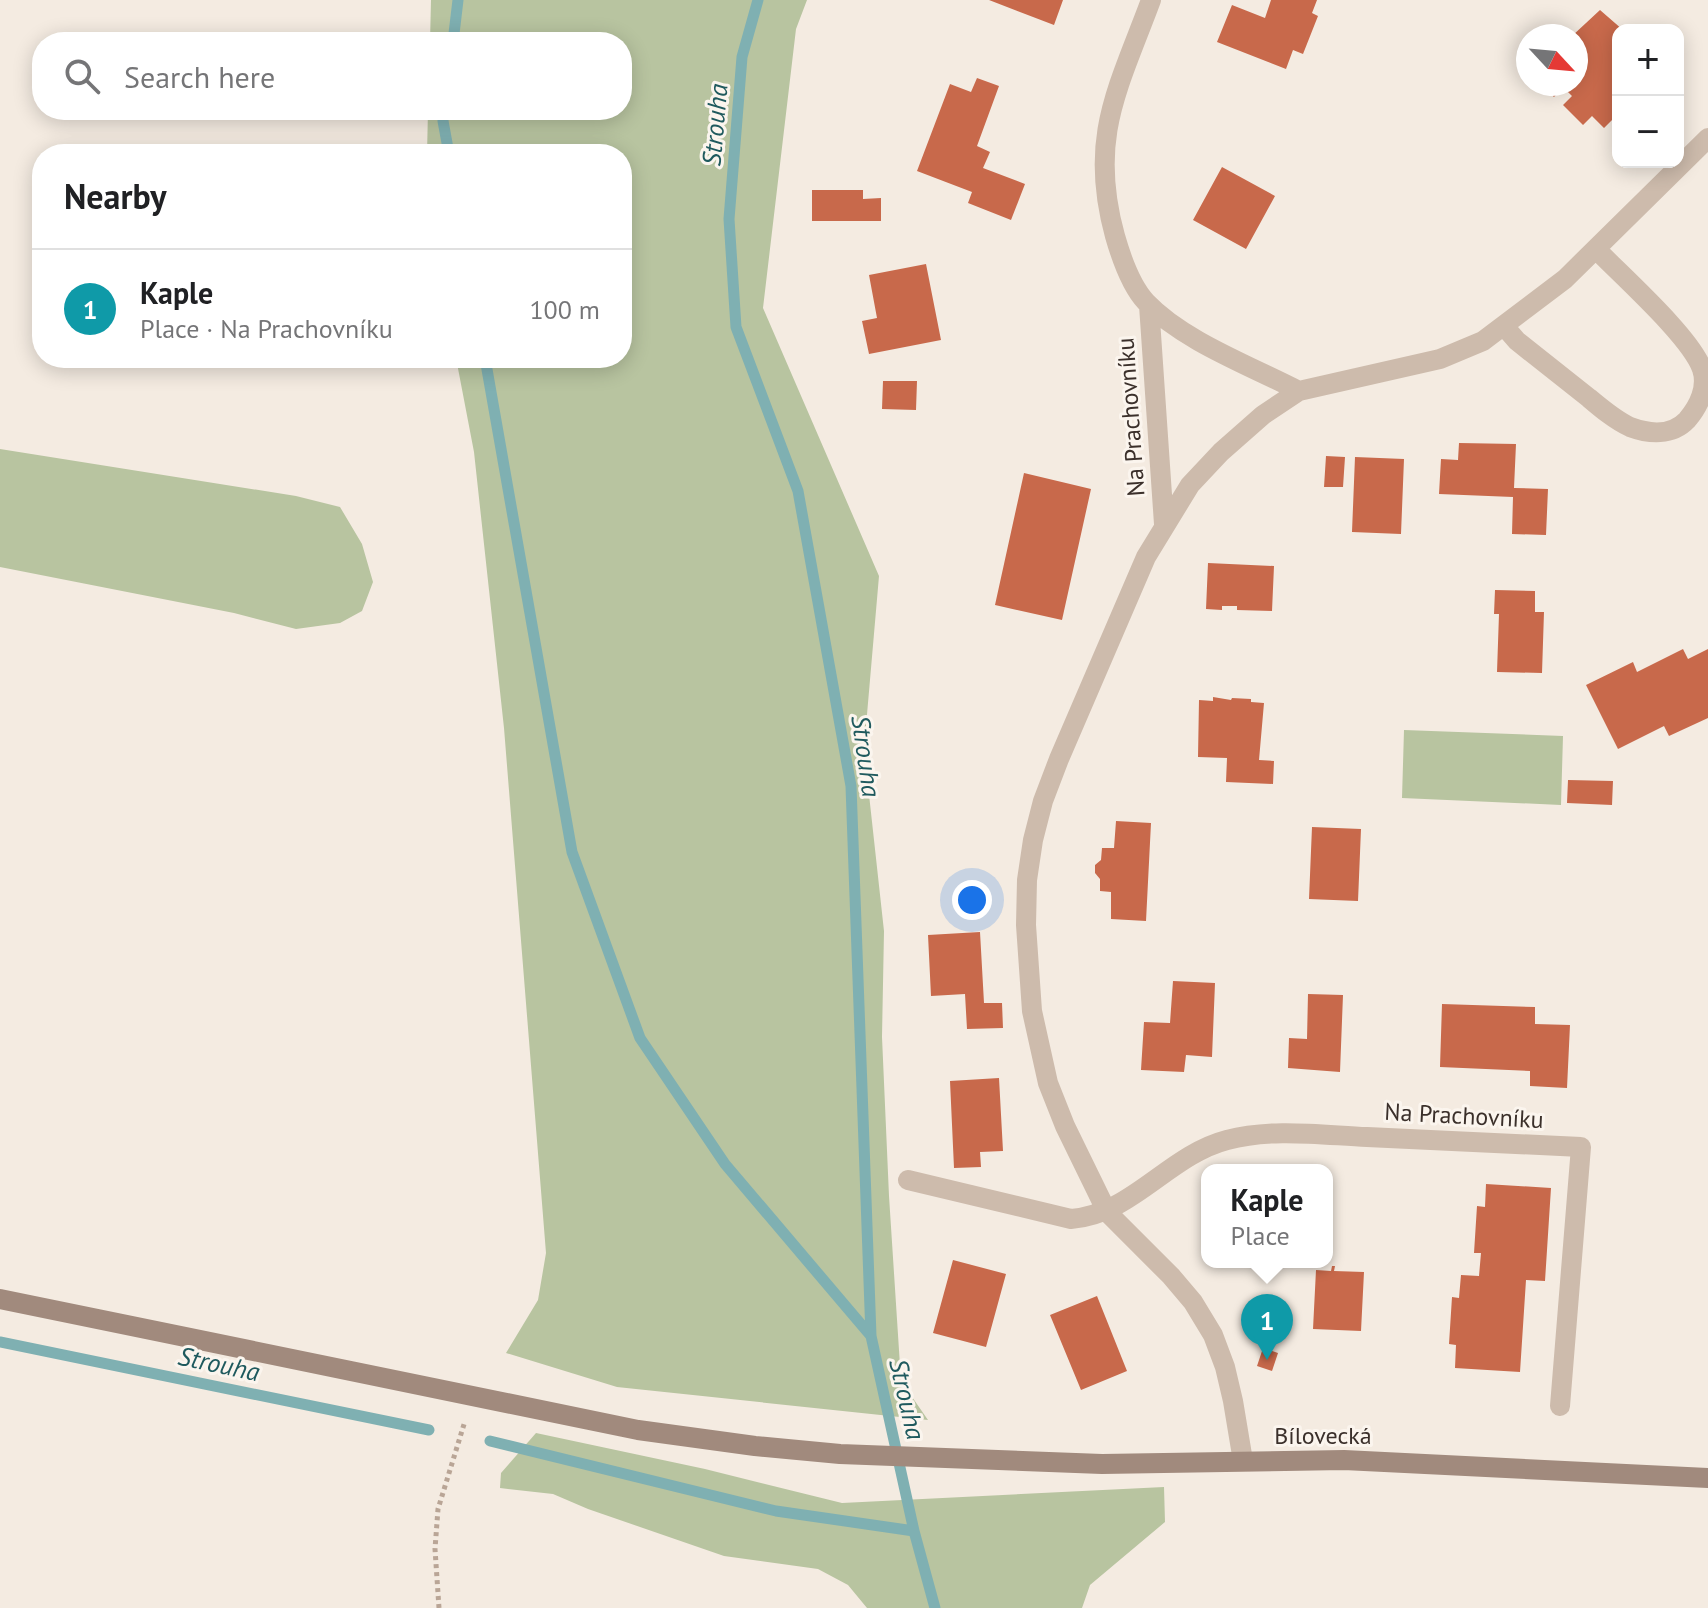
<!DOCTYPE html>
<html lang="en">
<head>
<meta charset="utf-8">
<style>
  :root { --surface:#fff; --page:#f2f2f2; --text:#202124; --muted:#757577; --line:#e0e0e0; --accent:#1f5a5e }
  body { margin:0; font-family:"PT Sans",sans-serif; background:var(--page); color:var(--text) }
  .controls { position:absolute; right:24px; top:24px; display:grid; overflow:hidden; border-radius:16px; box-shadow:0 4px 20px #0003 }
  .controls button { width:72px; height:72px; display:grid; place-items:center; padding:0; border:0; border-bottom:2px solid var(--line); background:var(--surface); color:var(--text); font:40px sans-serif }
  .compass { position:absolute; left:1516px; top:24px; width:72px; height:72px; border-radius:50%; background:var(--surface); box-shadow:0 4px 20px #0003; rotate:116deg }
  .you { position:absolute; left:972px; top:900px; width:28px; height:28px; margin:-20px; border:6px solid #fff; border-radius:50%; background:#1a73e8; box-shadow:0 0 0 12px #1a73e833 }
  .badge { display:grid; place-items:center; width:52px; height:52px; border-radius:50%; background:var(--accent); color:#fff; font-size:26px; font-weight:700 }
  .pin { position:absolute; translate:-50% -66px; filter:drop-shadow(0 2px 4px #0008) }
  .pin::after { content:''; position:absolute; top:42px; width:28px; height:24px; background:inherit; clip-path:polygon(0 0,100% 0,50% 100%) }
  .popup { position:absolute; left:1201px; top:1164px; width:132px; height:104px; box-sizing:border-box; display:grid; place-content:center; border-radius:16px; background:var(--surface); filter:drop-shadow(0 2px 6px #0005); font-size:26px; white-space:nowrap; color:var(--muted) }
  .popup b { font-size:30px; color:var(--text) }
  .popup::after { content:''; position:absolute; left:50%; top:100%; margin-left:-16px; border:16px solid transparent; border-top-color:var(--surface) }
  .list { margin:0; padding:0; list-style:none }
  h2 { display:flex; justify-content:space-between; align-items:center; height:104px; margin:0; padding:0 32px; font-size:34px }
  h2 small { font-size:26px; font-weight:400; color:var(--muted) }
  .list li { display:grid; grid-template-columns:52px 1fr auto; gap:24px; align-items:center; box-sizing:border-box; height:120px; padding:0 32px; border-top:2px solid var(--line) }
  .list b { display:block; font-size:30px; white-space:nowrap }
  .list p { margin:0; font-size:26px; white-space:nowrap; color:var(--muted) }
  .list em { font-size:26px; font-style:normal; color:var(--muted) }
  .icon { flex:none; width:44px; height:44px; fill:none; stroke:currentColor; stroke-width:2; stroke-linecap:round; stroke-linejoin:round }
  .map { position:relative; flex:none; width:1708px; height:1608px; overflow:hidden }
  .search { position:absolute; background:var(--surface); box-shadow:0 4px 20px #0003; left:32px; top:32px; width:600px; height:88px; display:flex; align-items:center; gap:20px; box-sizing:border-box; padding:0 28px; border-radius:32px; color:var(--muted); font-size:30px }
  .panel { position:absolute; background:var(--surface); box-shadow:0 4px 20px #0003; left:32px; top:144px; width:600px; height:224px; border-radius:32px }
  .map>svg:first-child { display:block }
  .green { fill:#b8c4a0 }
  .lines { fill:none; stroke-linecap:round; stroke-linejoin:round }
  .stream { stroke:#7fb0b2; stroke-width:11 }
  .building { fill:#c8694b }
  .path { stroke:#b9a596; stroke-width:5; stroke-dasharray:4 4; stroke-linecap:butt }
  .minor { stroke:#cdbbac; stroke-width:20 }
  .secondary { stroke:#a18a7d; stroke-width:20 }
  .labels { text-anchor:middle; stroke-width:6; stroke-linejoin:round; paint-order:stroke }
  .street-label { font-size:24px; fill:#3b302b; stroke:#fbf5ee }
  .water-label { font-size:26px; font-style:italic; fill:#1f5a5e; stroke:#fbf5ee }
</style>
</head>
<body>
<div class="map">
<svg width="1708" height="1608" viewBox="0 0 1708 1608">
  <rect width="100%" height="100%" fill="#f4ebe1"/>
  <path class="green" d="M431 0H807L796 29 763 308 879 576 864 749 884 931 882 1037 889 1196 901 1381 928 1420 617 1387 506 1353 538 1300 546 1253 504 728 474 452 456 358H622V154H427L428 110H622V42H430Z
    M0 449 296 496 340 507 362 544 373 582 362 611 340 623 296 629 234 613 0 567Z
    M1404 730 1563 736 1561 805 1402 798Z
    M536 1433 705 1469 842 1503 1164 1487 1165 1522 1090 1585 1082 1608H867L848 1585 818 1569 724 1556 588 1509 553 1494 500 1488 501 1473Z"/>
  <g class="lines">
    <path class="stream" d="M758 0 742 57 729 219 736 327 798 491 851 786 871 1336 914 1531
      M453 42 458 0
      M444 110 443 121 449 154
      M485 358 572 852 640 1038 725 1164 871 1336
      M0 1342 429 1430
      M490 1441 776 1511 914 1531 935 1608"/>
  </g>
  <path class="building" d="M989 0H1063L1054 25Z
    M1271 0H1317L1312 13 1318 16 1303 54 1293 50 1286 69 1217 42 1232 5 1265 18Z
    M1600 10 1623 30H1618V114L1604 128 1592 116 1583 125 1563 105 1572 96 1563 87 1554 97 1541 84H1576V36H1572Z
    M977 78 999 86 977 146 990 152 983 168 1025 184 1011 220 968 203 972 192 917 171 950 84 971 92Z
    M1222 167 1275 196 1246 249 1193 220Z
    M812 190H863V199L881 198V221H812Z
    M926 264 941 340 869 354 862 321 877 318 869 275Z
    M883 381H917L916 410 882 409Z
    M1459 443 1516 444 1514 488 1548 489 1546 535 1512 534 1513 497 1439 494 1441 459 1458 460Z
    M1326 456 1345 457 1343 487H1324Z
    M1355 457 1404 459 1401 534 1352 532Z
    M1024 473 1091 489 1062 620 995 605Z
    M1208 563 1274 566 1272 611 1237 610V606H1222V610L1206 609Z
    M1495 590 1535 591V612H1544L1542 673 1497 672 1499 614H1494Z
    M1683 649 1688 659 1708 649V718L1669 736 1664 726 1618 749 1586 685 1633 662 1637 672Z
    M1213 697 1231 700 1232 698 1251 699V702L1264 703 1259 760 1274 761 1273 784 1226 782 1227 758 1198 757 1199 700 1213 701Z
    M1568 780 1613 781 1612 805 1567 803Z
    M1116 821 1151 823 1146 921 1111 919V892L1100 891V879L1095 873V865L1101 860 1102 848H1114Z
    M1312 827 1361 829 1358 901 1309 899Z
    M980 932 984 1003H1002L1003 1028 967 1029 965 994 931 996 928 935Z
    M1173 981 1215 983 1212 1057 1186 1055 1184 1072 1141 1070 1144 1022 1170 1023Z
    M1308 994 1343 995 1340 1072 1288 1068 1289 1038 1307 1039Z
    M1442 1004 1535 1007V1024L1570 1025 1567 1088 1530 1086V1071L1440 1067Z
    M999 1078 1003 1151 980 1152 981 1167 954 1168 950 1081Z
    M1486 1184 1551 1188 1545 1281 1526 1280 1520 1372 1455 1368 1456 1345 1449 1344 1452 1297 1459 1298 1461 1275 1479 1276 1481 1253H1474L1477 1206 1485 1207Z
    M953 1260 1006 1274 986 1347 933 1333Z
    M1332 1266H1335L1334 1271 1364 1272 1361 1331 1313 1329 1316 1270 1331 1271Z
    M1097 1296 1127 1371 1081 1390 1050 1315Z
    M1263 1348 1278 1353 1272 1371 1257 1366Z"/>
  <g class="lines">
    <path class="path" d="M439 1608 435 1549 438 1509 465 1421"/>
    <path class="minor" d="M1151 0C1118 89 1088 138 1115 236 1121 257 1131 286 1146 302 1183 341 1251 366 1299 391
      M1149 305 1164 524
      M1504 326 1517 341C1541 360 1565 379 1589 398 1602 409 1615 420 1630 427 1649 434 1672 436 1687 420 1699 406 1708 387 1702 369 1691 337 1622 276 1596 249
      M908 1180 1071 1219C1131 1215 1169 1155 1227 1140 1272 1128 1321 1135 1367 1137 1439 1141 1510 1144 1581 1147L1560 1406
      M1243 1461 1233 1401 1225 1367 1213 1335 1193 1302 1171 1276 1107 1212 1065 1126 1048 1083 1032 1011 1026 925 1027 880 1033 840 1043 801 1059 759 1146 557 1190 485 1221 452 1263 415 1299 391 1440 359 1483 341 1565 279 1708 138"/>
    <path class="secondary" d="M0 1299 638 1430 755 1446 840 1454 1102 1464 1344 1460 1708 1478"/>
  </g>
  <g class="labels">
    <g class="street-label">
      <text transform="translate(1131 417) rotate(-94)" y="8">Na Prachovníku</text>
      <text transform="translate(1464 1116) rotate(3)" y="8">Na Prachovníku</text>
      <text x="1323" y="1444">Bílovecká</text>
    </g>
    <g class="water-label">
      <text transform="translate(715 125) rotate(-85)" y="9">Strouha</text>
      <text transform="translate(866 756) rotate(82)" y="9">Strouha</text>
      <text transform="translate(219 1364) rotate(12)" y="9">Strouha</text>
      <text transform="translate(907 1399) rotate(77)" y="9">Strouha</text>
    </g>
  </g>
</svg>
<div class="controls">
<button>+</button>
<button>−</button>
</div>
<svg class="compass" viewBox="-18 -18 36 36"><path d="M0-13l5 13h-10z" fill="#e53935"/><path d="M0 13l5-13h-10z" fill="#757577"/></svg>
<div class="you"></div>
<div class="pin badge" style="left:1267px;top:1360px;background:#0f9aa8">1</div>
<div class="popup"><b>Kaple</b>Place</div>
<div class="search"><svg class="icon" aria-label="search" viewBox="0 0 24 24"><circle cx="10" cy="10" r="6"/><path d="M15 15l6 6"/></svg>Search here</div>
<section class="panel">
<h2>Nearby<small></small></h2>
<ul class="list">
<li><span class="badge" style="background:#0f9aa8">1</span><div><b>Kaple</b><p>Place · Na Prachovníku</p></div><em>100 m</em></li>
</ul>
</section>
</div>
</body>
</html>
